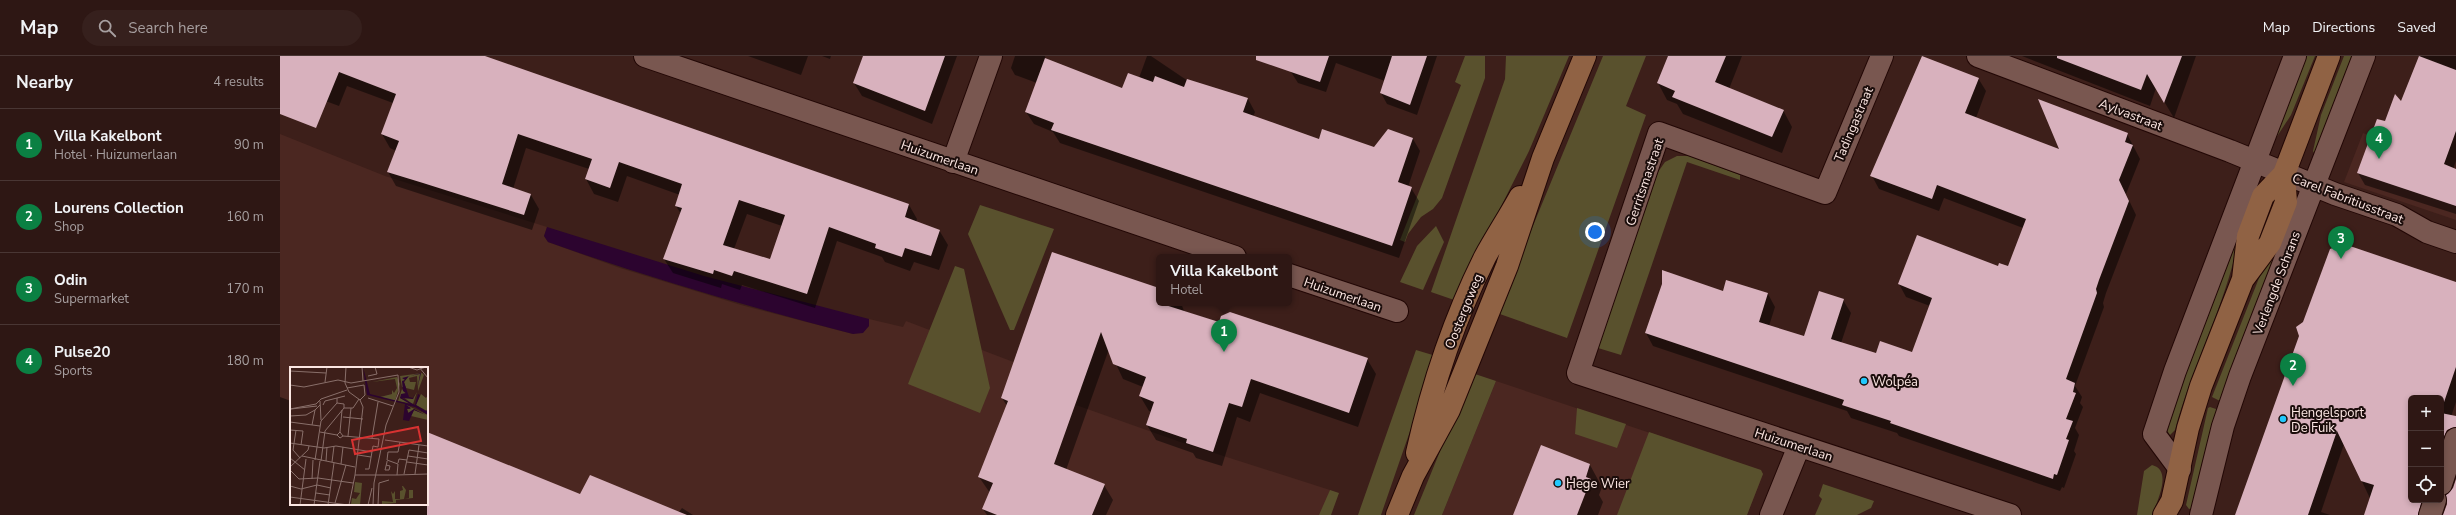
<!DOCTYPE html>
<html lang="en">
<head>
<meta charset="utf-8">
<style>
  :root { --surface:#2e1714; --page:#36201d; --text:#f1f3f6; --muted:#a79fa0; --line:#493634; --accent:#0b8043 }
  body { margin:0; font-family:"Nunito Sans",sans-serif; background:var(--page); color:var(--text) }
  .controls { position:absolute; right:12px; bottom:12px; display:grid; overflow:hidden; border-radius:6px; box-shadow:0 2px 6px #0003 }
  .controls button { width:36px; height:36px; display:grid; place-items:center; padding:0; border:0; border-bottom:1px solid var(--line); background:var(--surface); color:var(--text); font:20px sans-serif }
  .you { position:absolute; left:1315px; top:176px; width:14px; height:14px; margin:-10px; border:3px solid #fff; border-radius:50%; background:#1a73e8; box-shadow:0 0 0 6px #1a73e833 }
  .badge { display:grid; place-items:center; width:26px; height:26px; border-radius:50%; background:var(--accent); color:#fff; font-size:13px; font-weight:700 }
  .pin { position:absolute; translate:-50% -33px; filter:drop-shadow(0 1px 2px #0008) }
  .pin::after { content:''; position:absolute; top:21px; width:14px; height:12px; background:inherit; clip-path:polygon(0 0,100% 0,50% 100%) }
  .popup { position:absolute; left:876px; top:198px; width:136px; height:52px; box-sizing:border-box; display:grid; place-content:center; border-radius:6px; background:var(--surface); filter:drop-shadow(0 1px 3px #0005); font-size:13px; white-space:nowrap; color:var(--muted) }
  .popup b { font-size:15px; color:var(--text) }
  .popup::after { content:''; position:absolute; left:50%; top:100%; margin-left:-8px; border:8px solid transparent; border-top-color:var(--surface) }
  .list { margin:0; padding:0; list-style:none }
  h2 { display:flex; justify-content:space-between; align-items:center; height:52px; margin:0; padding:0 16px; font-size:17px }
  h2 small { font-size:13px; font-weight:400; color:var(--muted) }
  .list li { display:grid; grid-template-columns:26px 1fr auto; gap:12px; align-items:center; box-sizing:border-box; height:72px; padding:0 16px; border-top:1px solid var(--line) }
  .list b { display:block; font-size:15px; white-space:nowrap }
  .list p { margin:0; font-size:13px; white-space:nowrap; color:var(--muted) }
  .list em { font-size:13px; font-style:normal; color:var(--muted) }
  .icon { flex:none; width:22px; height:22px; fill:none; stroke:currentColor; stroke-width:2; stroke-linecap:round; stroke-linejoin:round }
  .map { position:relative; flex:none; width:2176px; height:459px; overflow:hidden }
  header { display:flex; align-items:center; gap:24px; box-sizing:border-box; height:56px; padding:0 20px; background:var(--surface); border-bottom:1px solid var(--line) }
  header strong { font-size:19px }
  nav { display:flex; gap:22px; margin-inline-start:auto; font-size:14px }
  .search { width:280px; height:36px; background:var(--page); display:flex; align-items:center; gap:10px; box-sizing:border-box; padding:0 14px; border-radius:22px; color:var(--muted); font-size:15px }
  main { display:flex }
  aside { flex:1; background:var(--surface) }
  .map>svg:first-child { display:block }
  .built { fill:#4b2721; fill-rule:evenodd }
  .green { fill:#59512d }
  .water { fill:#2c042f }
  .shadow { fill:#0007; fill-rule:evenodd }
  .building { fill:#d8b1bd; fill-rule:evenodd }
  .lines { fill:none; stroke-linecap:round; stroke-linejoin:round }
  .street-casing { stroke:#220705; stroke-width:24 }
  .secondary-casing { stroke:#220705; stroke-width:24 }
  .street { stroke:#795750; stroke-width:22 }
  .secondary { stroke:#906244; stroke-width:22 }
  .poi-dot { fill:#22c9fd; stroke:#1b0d0b; stroke-width:1.5 }
  .labels { text-anchor:middle; stroke-width:4; stroke-linejoin:round; paint-order:stroke }
  .street-label { font-size:13px; fill:#fbe6e2; stroke:#1b0d0b }
  .poi-label { font-size:13px; fill:#fbe6e2; stroke:#1b0d0b; text-anchor:start }
  .inset-road { fill:none; stroke:#896f6a; stroke-width:1 }
  .view { fill:#d83231; fill-opacity:0.15; stroke:#d83231; stroke-width:2 }
  .inset-edge { fill:none; stroke:#fbe6e2; stroke-width:2 }
</style>
</head>
<body>
<header>
<strong>Map</strong>
<div class="search"><svg class="icon" aria-label="search" viewBox="0 0 24 24"><circle cx="10" cy="10" r="6"/><path d="M15 15l6 6"/></svg>Search here</div>
<nav><a>Map</a><a>Directions</a><a>Saved</a></nav>
</header>
<main>
<aside>
<h2>Nearby<small>4 results</small></h2>
<ul class="list">
<li><span class="badge">1</span><div><b>Villa Kakelbont</b><p>Hotel · Huizumerlaan</p></div><em>90 m</em></li>
<li><span class="badge">2</span><div><b>Lourens Collection</b><p>Shop</p></div><em>160 m</em></li>
<li><span class="badge">3</span><div><b>Odin</b><p>Supermarket</p></div><em>170 m</em></li>
<li><span class="badge">4</span><div><b>Pulse20</b><p>Sports</p></div><em>180 m</em></li>
</ul>
</aside>
<div class="map">
<svg width="2176" height="459" viewBox="0 0 2176 459">
  <rect width="100%" height="100%" fill="#3d1f1a"/>
  <path class="built" d="M2083 77 2176 113V164L2064 126Z
    M0 78 105 120 267 171 264 180 268 186 340 212 461 249 573 278 589 270V263L623 271 626 265 802 332 796 349 906 388 1050 434 1044 453 1039 459H0ZM11 312H147V448H11Z
    M1216 325 1480 414 1483 418 1467 459H1162Z"/>
  <path class="green" d="M1185 0H1205V22L1162 142 1153 153 1141 161 1128 178 1125 186 1120 184 1181 29 1175 26Z
    M1226 0H1289L1249 95 1201 190 1177 245 1151 236 1225 23Z
    M1323 0H1366L1346 50 1366 59 1287 282 1217 257Z
    M2023 0H2035L2011 59 1996 82Z
    M2064 0H2077L2035 99 2033 95 2041 59Z
    M1397 100H1409L1460 119V124L1407 106 1341 299 1318 292 1378 116 1385 106Z
    M700 149 774 173 734 274H730L688 178Z
    M1156 170 1164 186 1143 234 1120 226 1137 190Z
    M1955 175 1960 176C1948 245 1913 307 1895 374L1890 379 1886 373Z
    M2001 193 1942 346 1932 341 1979 222 1990 202Z
    M675 210 684 213 710 332 700 357 628 328Z
    M1136 294 1156 300 1101 459H1078Z
    M1192 317 1216 325 1162 459H1134Z
    M1930 351 1939 354 1913 452 1909 453 1906 449 1928 352Z
    M1297 352 1346 368 1337 392 1295 378Z
    M1369 376 1481 414 1483 418 1467 459H1337Z
    M1872 409C1893 414 1877 446 1872 459H1857L1864 415Z
    M1543 428 1594 445 1591 452 1577 459H1535L1542 443 1539 440Z
    M1050 434 1059 437 1051 459H1039Z"/>
  <path class="water" d="M267 171 424 220 589 263V270L583 277 573 278C470 251 368 222 268 186L264 180Z"/>
  <path class="shadow" d="M0 0H199L629 149 637 163 636 166 659 174 668 189 659 214 634 206 630 215 605 206 602 201 557 185 535 252 462 229 460 234 442 228 441 232 393 217 384 203 401 158 396 150 400 139 347 120 338 146 314 138 306 123 309 113 246 92 233 133 251 139 259 153 252 174 116 130 108 116 116 95 110 92 102 78 113 47 67 30 59 50 0 28ZM467 158 502 170 491 204 454 193Z
    M468 0H528L521 19Z
    M542 0H551L550 3Z
    M584 0H677L652 68 582 40 574 27Z
    M735 0H765L766 4 843 33 859 22 867 0H871L908 25 968 43 975 56 973 61 1039 84 1095 92 1133 83 1140 95 1128 131 1131 132 1139 145 1119 202 780 87 773 76 754 68 746 56 757 27 735 19 731 12Z
    M1017 0H1157L1137 59 1107 48 1101 37 1105 25 1056 7 1046 36 1018 27 1011 16Z
    M1389 0H1462L1449 33 1503 54 1512 71 1502 97 1403 58 1397 48 1387 44 1378 27Z
    M1742 0H1916L1894 62 1876 32 1870 50Z
    M2140 0H2176V105L2173 113 2176 114V158L2085 129 2078 117 2106 66 2121 47Z
    M1698 22 1706 35 1696 62 1781 95 1847 78 1860 103 1846 138 1856 159 1826 237 1823 247 1824 251 1795 330 1802 341 1800 347 1803 351 1795 372 1799 379 1794 395 1796 398 1784 432 1782 431 1780 435 1619 380 1617 377 1571 362 1567 355 1373 290 1366 277 1443 236 1447 226 1488 238 1495 251 1489 270 1524 281 1563 244 1571 257 1561 287 1597 299 1633 297 1650 250 1626 241 1619 228 1719 211 1728 212 1743 172 1664 142 1659 155 1599 133 1592 120Z
    M2176 227V346L2161 390V342H2131V444H2143L2138 459H2098L2064 388 2041 456 2050 459H1960Z
    M879 233V247H901L904 255 940 267 1087 303 1096 318 1078 371 980 337 970 366 957 361 942 410 916 402 913 397 876 384 867 369 872 356 869 355 860 340 863 331 843 323 829 293 786 414 824 429 833 444 826 459H707L703 453 710 437 699 421 727 350 722 342Z
    M0 341 11 345V448H147V377L300 439 399 456 402 452 413 459H0Z
    M1262 390 1310 409 1322 431 1319 439 1323 446 1318 459H1234Z"/>
  <path class="building" d="M0 0H205L629 148 625 161 660 174 651 200 625 192 622 201 595 192 596 188 549 171 527 238 454 215 452 220 434 214 433 218 383 203 402 152 395 150 402 128 339 106 330 132 305 123 312 103 238 78 222 128 251 138 244 159 143 127 107 116 119 85 101 78 116 38 59 16 36 72 0 58ZM459 144 505 159 490 203 443 189Z
    M583 0H665L645 55 573 27Z
    M976 0H1049L1040 26 976 4Z
    M1112 0H1147L1130 49 1100 37Z
    M1388 0H1446L1435 26 1504 54 1492 81 1392 41 1395 35 1377 27Z
    M1642 0 1699 22 1685 57 1779 93 1758 43 1848 77 1845 86 1853 89 1839 124 1849 145 1819 224 1816 233 1817 237 1786 323 1795 327 1793 336 1796 337 1786 363 1793 365 1786 383 1789 384 1777 419 1774 418 1773 423 1610 367 1611 365 1562 349 1564 344 1365 277 1382 228V214L1443 235 1446 224 1488 237 1479 266 1524 280 1539 235 1564 243 1551 283 1596 297 1600 285 1632 296 1652 242 1618 228 1637 179 1718 210 1719 207 1728 210 1746 163 1657 129 1652 143 1590 120Z
    M1777 0H1902L1884 47 1867 18 1861 34 1777 2Z
    M2139 0 2176 14V75L2164 108 2176 113V150L2077 117 2097 63 2105 65 2115 38 2121 45Z
    M765 2 842 32 848 17 873 26 875 20 904 31 907 23 968 42 963 56 1039 83 1042 73 1094 91 1108 73 1133 82 1118 126 1132 131 1112 190 771 74 774 67 745 56Z
    M2064 188 2176 226V311L2161 355V342H2131V444H2142L2138 459H2084L2094 429 2081 425 2057 375 2028 459H1955L2019 280 2016 271 2023 266 2050 193Z
    M772 196 879 232V247L939 266 941 260 950 256 1088 302 1069 357 971 323 962 351 949 347 933 396 906 387 907 383 866 369 874 346 859 340 866 321 833 308 821 276 774 408 825 428 812 459H717L702 453 713 427 698 421 728 345 721 342Z
    M2161 357 2176 360V371L2167 374 2161 388Z
    M147 376 300 438 310 419 407 459H147Z
    M1261 389 1310 408 1306 421 1311 423 1297 459H1233Z
    M2176 423V459H2163L2167 448 2166 439 2173 432Z"/>
  <g class="lines">
    <defs>
      <path id="street" d="M365 0 955 201
        M1602 0 1545 137 1379 77 1298 317 1730 459
        M1698 0 1950 95 2055 138 2117 159 2147 176 2176 186
        M673 106 711 0
        M1009 219 1117 255
        M1900 413 1874 378 1895 315 2015 0
        M2161 428 2176 383
        M1491 459 1519 390
        M1921 459 1943 370 1960 320 2084 0
        M2150 459 2155 444"/>
      <path id="secondary" d="M1964 222 1990 187 2006 146 2004 118
        M1137 397C1152 330 1174 263 1205 201 1216 181 1229 161 1240 141
        M1117 459 1133 420 1169 354 1227 210 1263 102 1305 0
        M1884 459 1892 445 1908 372 1921 330 1963 223 1968 180 1983 140 2004 118 2049 0"/>
    </defs>
    <use href="#street" class="street-casing"/>
    <use href="#secondary" class="secondary-casing"/>
    <use href="#street" class="street"/>
    <use href="#secondary" class="secondary"/>
  </g>
  <g class="poi-dot">
    <circle cx="1584" cy="325" r="4"/>
    <circle cx="2003" cy="363" r="4"/>
    <circle cx="1278" cy="427" r="4"/>
  </g>
  <g class="labels">
    <g class="street-label">
      <text transform="translate(1851 58) rotate(21)" y="5">Aylvastraat</text>
      <text transform="translate(1573 68) rotate(-67)" y="5">Tadingastraat</text>
      <text transform="translate(660 101) rotate(19)" y="5">Huizumerlaan</text>
      <text transform="translate(1364 126) rotate(-71)" y="5">Gerritsmastraat</text>
      <text transform="translate(2068 142) rotate(21)" y="5">Carel Fabritiusstraat</text>
      <text transform="translate(1996 227) rotate(-69)" y="5">Verlengde Schrans</text>
      <text transform="translate(1063 238) rotate(19)" y="5">Huizumerlaan</text>
      <text transform="translate(1183 255) rotate(-68)" y="5">Oostergoweg</text>
      <text transform="translate(1514 388) rotate(18)" y="5">Huizumerlaan</text>
    </g>
    <g class="poi-label">
      <text x="1592" y="330">Wolpéa</text>
      <text x="2011" y="361">Hengelsport<tspan x="2011" dy="15">De Fuik</tspan></text>
      <text x="1286" y="432">Hege Wier</text>
    </g>
  </g>
  <g transform="translate(10 311)">
    <rect width="138" height="138" fill="#3d1f1a"/>
    <path d="M132 6 134 8 128 24 127 9 119 11 120 15H126L124 23 116 21 114 15 118 9 114 14 113 19 114 20H112L110 9ZM107 10 110 17 105 34 90 30 102 27V23L104 26 107 21 105 12 82 15ZM112 22 116 27H113L110 31 121 36 112 29 123 32 127 25 123 37 108 34ZM131 27 136 31 138 28 137 44 126 38ZM116 38 138 48V53L121 49 124 43 134 47 124 42 119 47 117 42H121ZM65 115 72 116 70 138 61 137 62 131 66 132 70 126 64 125ZM112 119H113L116 123 114 132H119V123H123V131L106 133V136L92 137V134L103 135 101 124 103 127 105 124V132H110V124L113 123Z" fill="#59512d"/>
    <path d="M73 0 80 27 120 37 110 31 111 27 116 26 113 24 112 14 115 13 112 11 131 6 127 23 130 7 119 9 114 15 119 30 123 31 125 26 123 32 112 31 125 38 128 27 130 28 126 38 136 44 138 42V48L125 40 116 38 121 41 117 42 118 46 124 42 136 48 124 43 119 54 113 53 115 37 77 28Z" fill="#2c042f"/>
    <path class="inset-road" d="M72 0 73 14M118 0 127 3 136 0M129 0 138 11M0 4 36 6M78 9 87 7 85 0M35 15 37 0M55 16 59 25 70 33 73 40 65 108H107M55 16 56 0M0 18 14 20 48 13 61 16 108 8 109 25 96 58 84 116 83 138M57 21 74 18 75 28 70 33M78 31 103 39M30 34 31 53M47 36V31L55 29M33 38 35 34 47 31M54 41H63L69 32M0 42 26 37 31 32 57 23M1 42 27 39M0 49 16 48 25 43M53 50 73 52M0 55 30 59M22 58 25 43 30 38M0 63 13 64 11 78M6 63 3 83 10 91M30 65 47 68 50 65 53 69M50 65 52 43M47 68 50 71 53 69 89 72 88 80 83 79 79 102H75M58 69 61 41M82 71 88 35M95 73 138 79M0 76 34 81 46 79 82 85M68 88 81 90M12 89 65 100M118 89 138 92M0 91 15 103M25 93 31 54 47 36M31 94 35 64 54 41V37L47 36M36 94 37 80M42 95 44 79M117 95 138 98M108 96 109 92 117 93M51 97 53 80M96 98 100 99 99 103H95L97 95V94M0 100 18 83 19 79M0 103 9 112 28 111 63 116M114 107 119 83 138 86M125 107 129 78M107 108 108 97 97 93 98 85H108L110 75M107 108 138 107M22 112 23 93M0 119 11 122 27 118 41 121M26 126 40 128M0 130 58 138M45 136 56 98M10 138 16 92M24 138 30 94M38 138 44 96M59 138 65 108M78 138 82 121M88 138 89 116 99 113"/>
    <path class="view" d="M128 60 131 74 65 87 62 73Z"/>
    <rect width="138" height="138" class="inset-edge"/>
  </g>
</svg>
<div class="controls">
<button>+</button>
<button>−</button>
<button><svg class="icon" aria-label="locate" viewBox="0 0 24 24"><circle cx="12" cy="12" r="6"/><path d="M12 2v4M12 18v4M2 12h4M18 12h4"/></svg></button>
</div>
<div class="you"></div>
<div class="pin badge" style="left:944px;top:296px">1</div>
<div class="popup"><b>Villa Kakelbont</b>Hotel</div>
<div class="pin badge" style="left:2013px;top:330px">2</div>
<div class="pin badge" style="left:2061px;top:203px">3</div>
<div class="pin badge" style="left:2099px;top:103px">4</div>
</div>
</main>
</body>
</html>
